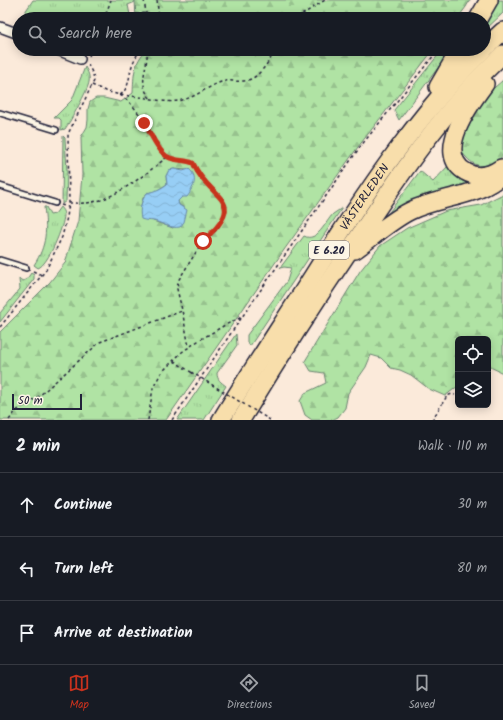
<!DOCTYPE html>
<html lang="en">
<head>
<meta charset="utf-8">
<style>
  :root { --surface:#171b24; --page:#242831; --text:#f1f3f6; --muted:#9ea1a6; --line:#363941; --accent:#c8321e }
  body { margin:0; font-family:Kalam,sans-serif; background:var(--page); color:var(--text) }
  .controls { position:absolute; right:12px; bottom:12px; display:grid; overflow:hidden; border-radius:6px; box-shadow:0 2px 10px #0003 }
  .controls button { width:36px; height:36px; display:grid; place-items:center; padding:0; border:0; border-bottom:1px solid var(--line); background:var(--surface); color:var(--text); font:20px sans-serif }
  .scale { position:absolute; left:12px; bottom:10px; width:70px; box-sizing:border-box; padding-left:4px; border:2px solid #22223b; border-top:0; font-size:11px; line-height:14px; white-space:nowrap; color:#22223b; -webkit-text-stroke:3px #fcf5e5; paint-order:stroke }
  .stop { position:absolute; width:12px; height:12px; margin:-9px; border:3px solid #c8321e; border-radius:50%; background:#fff }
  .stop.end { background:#c8321e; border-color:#fff; box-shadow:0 1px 4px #0008 }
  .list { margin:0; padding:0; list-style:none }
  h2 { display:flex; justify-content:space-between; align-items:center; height:52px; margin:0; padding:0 16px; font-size:17px }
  h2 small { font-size:13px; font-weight:400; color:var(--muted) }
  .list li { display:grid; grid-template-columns:26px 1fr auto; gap:12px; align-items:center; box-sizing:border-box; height:64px; padding:0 16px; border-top:1px solid var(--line) }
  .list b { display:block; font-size:15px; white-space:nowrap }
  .list em { font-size:13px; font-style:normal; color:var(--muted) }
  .icon { flex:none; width:22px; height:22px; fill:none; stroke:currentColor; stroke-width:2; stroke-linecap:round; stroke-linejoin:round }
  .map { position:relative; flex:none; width:503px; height:420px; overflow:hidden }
  .search { position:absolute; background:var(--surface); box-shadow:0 2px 10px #0003; left:12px; right:12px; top:12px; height:44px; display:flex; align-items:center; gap:10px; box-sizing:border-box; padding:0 14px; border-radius:22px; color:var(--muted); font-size:15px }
  .sheet { height:244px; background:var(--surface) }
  nav { display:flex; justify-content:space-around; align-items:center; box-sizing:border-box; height:56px; border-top:1px solid var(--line); background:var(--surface); font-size:11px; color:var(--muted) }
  nav a { display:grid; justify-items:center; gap:2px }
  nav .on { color:var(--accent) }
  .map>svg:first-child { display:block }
  .grass { fill:url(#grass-tufts); stroke:#698270 }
  .forest { fill:url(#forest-firs); stroke:#698270; fill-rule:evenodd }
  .water { fill:url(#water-waves); stroke:#6889ab }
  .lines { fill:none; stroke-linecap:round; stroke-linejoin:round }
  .lane-casing { stroke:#22223b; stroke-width:8 }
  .street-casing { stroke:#22223b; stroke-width:12 }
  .highway-casing { stroke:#22223b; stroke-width:20 }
  .path { stroke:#22223b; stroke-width:1.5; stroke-dasharray:3 3; stroke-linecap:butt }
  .lane { stroke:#fcf5e5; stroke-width:4.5 }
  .street { stroke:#fcf5e5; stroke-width:9 }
  .highway { stroke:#f8deab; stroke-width:17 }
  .path-bridge { stroke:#22223b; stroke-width:1.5; stroke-dasharray:3 3; stroke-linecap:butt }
  .route { stroke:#c8321e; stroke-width:5 }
  .labels { text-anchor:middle; stroke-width:4; stroke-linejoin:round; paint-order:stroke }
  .shield { fill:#fcf5e5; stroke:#63616e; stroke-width:1 }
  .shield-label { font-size:11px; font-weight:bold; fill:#22223b }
  .street-label { font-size:12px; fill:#22223b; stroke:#fcf5e5 }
</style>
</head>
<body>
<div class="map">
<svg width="503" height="420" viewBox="0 0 503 420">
  <defs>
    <pattern id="grass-tufts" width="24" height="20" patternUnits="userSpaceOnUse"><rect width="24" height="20" fill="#b0e3a4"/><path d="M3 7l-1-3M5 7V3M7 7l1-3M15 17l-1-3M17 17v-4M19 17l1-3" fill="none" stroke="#97c28e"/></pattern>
    <pattern id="forest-firs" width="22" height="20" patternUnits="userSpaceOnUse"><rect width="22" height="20" fill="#b0e3a4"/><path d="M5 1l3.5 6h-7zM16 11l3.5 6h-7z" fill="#97c28e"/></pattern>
    <pattern id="water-waves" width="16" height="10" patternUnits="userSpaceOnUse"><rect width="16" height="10" fill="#97cef5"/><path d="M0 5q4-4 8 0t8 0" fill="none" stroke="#82b1d3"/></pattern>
  </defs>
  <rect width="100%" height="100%" fill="#fbeada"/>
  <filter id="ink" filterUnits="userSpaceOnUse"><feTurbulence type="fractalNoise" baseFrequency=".025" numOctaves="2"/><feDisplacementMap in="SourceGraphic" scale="8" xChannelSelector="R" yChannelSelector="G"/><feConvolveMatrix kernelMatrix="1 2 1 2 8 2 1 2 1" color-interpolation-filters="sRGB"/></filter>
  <g filter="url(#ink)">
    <path class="grass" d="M33 0H135V2L128 5 130 15 129 19H23L21 18Z
      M495 0H503V13L484 31V19Z
      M443 49H452L399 120 394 110Z
      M85 67C88 72 90 76 89 82 88 90 70 122 65 129L61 130V120L59 118H54L72 100Z
      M63 136 65 138 67 171 66 201 62 204Z
      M449 165 485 179 387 215 420 171 433 182Z
      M44 207H46L50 215 55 214 60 207C62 209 64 212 64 215 64 226 48 265 38 268L34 265C47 245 47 230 44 207Z
      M342 208 250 346 247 342V335L287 281 291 268 284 267 280 268 304 236C317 243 326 221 333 214 336 212 339 210 342 208Z
      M31 273 34 275V279L0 322V313L20 289 19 279 23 281 27 279Z
      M236 334 237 345 217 373C217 380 221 382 226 386L204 420H177Z"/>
    <path class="forest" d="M135 0H470L466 7 457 19H136Z
      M147 49H434L358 147 284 250 166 420H0V332L50 282 65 263 78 221 82 175 81 137 87 127 88 120V109L90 102 96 98H104L121 102 133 93C134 74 133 64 147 49ZM174 169 187 170 182 197 178 201 179 205 183 207 173 228 153 221 141 205 143 198 147 193 156 191 167 184 166 176 169 170Z
      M503 80V156C490 166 478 171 466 157 462 153 460 149 461 143 462 132 482 101 489 93 493 88 499 84 503 80Z
      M503 194V373L488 366V339H458V386L445 396 429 389 411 375 400 370 391 368 381 358 371 355 366 367 348 393 345 408 338 417 332 420H312L305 415 300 401 305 393 326 383 324 373 311 371 305 361 360 271 380 246 407 228 446 211 481 205Z"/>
    <path class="water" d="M174 169 183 171 189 169C196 174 196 185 190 191V193L187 197H182L178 201 179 205 187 210 184 222 180 227C170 229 163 223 154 221 149 220 146 221 141 219 139 209 141 201 147 193 155 191 161 189 167 184L166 176 169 170Z"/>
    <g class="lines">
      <defs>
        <path id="lane" d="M0 113 56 130
          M0 186 55 203
          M0 260 26 268"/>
        <path id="street" d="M0 27 19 34
          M55 49 80 59"/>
        <g id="highway">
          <path d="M478 19 489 0"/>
          <path d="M485 84C470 104 433 154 466 172 478 179 491 175 501 168"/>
          <path d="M438 87 460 49"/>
          <path d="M355 250C373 237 390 221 410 211 440 196 478 198 503 174"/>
          <path id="s1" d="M221 420C251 371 283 323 314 274 369 187 426 101 503 31"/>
          <path d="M241 420C278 359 317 298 357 239 401 173 445 108 503 54"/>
        </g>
      </defs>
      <use href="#lane" class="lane-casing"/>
      <use href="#street" class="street-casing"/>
      <use href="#highway" class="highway-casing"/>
      <path class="path" d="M144 0 147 19
        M157 0 159 19
        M130 15 146 13
        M104 19 111 0
        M298 19 300 16 325 0
        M147 49C149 67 136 83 151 99
        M89 56 92 49
        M92 85 105 91 120 95C131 87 128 75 133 63 135 58 138 53 141 49
        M120 95C135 104 145 123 154 138 157 144 160 152 166 156 174 161 184 160 193 163L197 172 224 202 226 212 217 229 203 241 178 281 177 289 182 310 189 347
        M121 95C131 96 142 97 152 99 162 101 171 103 182 100 196 97 207 87 221 82 230 79 233 82 242 81 259 81 268 61 277 49
        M69 203C78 203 87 204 97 201 118 196 150 171 167 157
        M61 205 68 207
        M33 271 42 275
        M0 327 46 270 62 237 67 217 69 203 68 134 94 81 93 74 88 65
        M174 361 191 372
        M9 420 16 411 38 397 100 342 182 311
        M148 420 153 388 161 373 182 352 198 341 225 325 242 317
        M172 420 242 317 360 147 439 49
        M432 420 447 396 452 394 455 395"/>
      <use href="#lane" class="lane"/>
      <use href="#street" class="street"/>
      <use href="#highway" class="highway"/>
      <path class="path-bridge" d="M191 372 270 420"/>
    </g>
  </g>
  <g class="lines" filter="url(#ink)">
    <path class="route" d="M144 123C150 132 159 153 168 157 176 161 185 160 193 163 209 201 251 198 203 241"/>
  </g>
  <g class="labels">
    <rect class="shield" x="309" y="241" width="40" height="18" rx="3"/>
    <g class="shield-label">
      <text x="329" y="254">E 6.20</text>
    </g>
    <g class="street-label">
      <text dy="4" stroke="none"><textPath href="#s1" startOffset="265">VÄSTERLEDEN</textPath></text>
    </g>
  </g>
</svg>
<div class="controls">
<button><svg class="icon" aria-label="locate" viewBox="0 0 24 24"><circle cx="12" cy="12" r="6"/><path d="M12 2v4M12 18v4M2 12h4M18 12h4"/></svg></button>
<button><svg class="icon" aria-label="layers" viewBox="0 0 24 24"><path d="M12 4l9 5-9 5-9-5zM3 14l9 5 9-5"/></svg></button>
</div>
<div class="scale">50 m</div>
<div class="stop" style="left:203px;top:241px"></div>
<div class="stop end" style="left:144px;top:123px"></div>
<div class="search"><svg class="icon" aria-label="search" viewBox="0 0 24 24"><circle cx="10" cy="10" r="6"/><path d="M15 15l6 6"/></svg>Search here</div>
</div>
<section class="sheet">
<h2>2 min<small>Walk · 110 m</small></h2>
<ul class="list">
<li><svg class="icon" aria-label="ahead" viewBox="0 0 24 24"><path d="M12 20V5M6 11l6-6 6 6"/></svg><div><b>Continue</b></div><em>30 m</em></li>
<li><svg class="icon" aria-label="left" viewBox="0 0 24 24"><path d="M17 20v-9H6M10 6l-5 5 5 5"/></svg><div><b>Turn left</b></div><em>80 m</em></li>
<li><svg class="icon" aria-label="arrive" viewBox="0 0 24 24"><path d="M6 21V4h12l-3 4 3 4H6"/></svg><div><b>Arrive at destination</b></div></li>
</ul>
</section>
<nav>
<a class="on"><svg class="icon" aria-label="map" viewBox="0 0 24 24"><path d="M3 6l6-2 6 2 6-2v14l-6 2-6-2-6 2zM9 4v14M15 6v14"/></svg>Map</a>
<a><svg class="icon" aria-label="directions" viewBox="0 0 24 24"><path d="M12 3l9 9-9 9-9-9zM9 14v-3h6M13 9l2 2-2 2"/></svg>Directions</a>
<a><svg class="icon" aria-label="saved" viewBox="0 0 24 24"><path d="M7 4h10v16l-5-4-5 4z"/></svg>Saved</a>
</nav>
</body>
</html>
